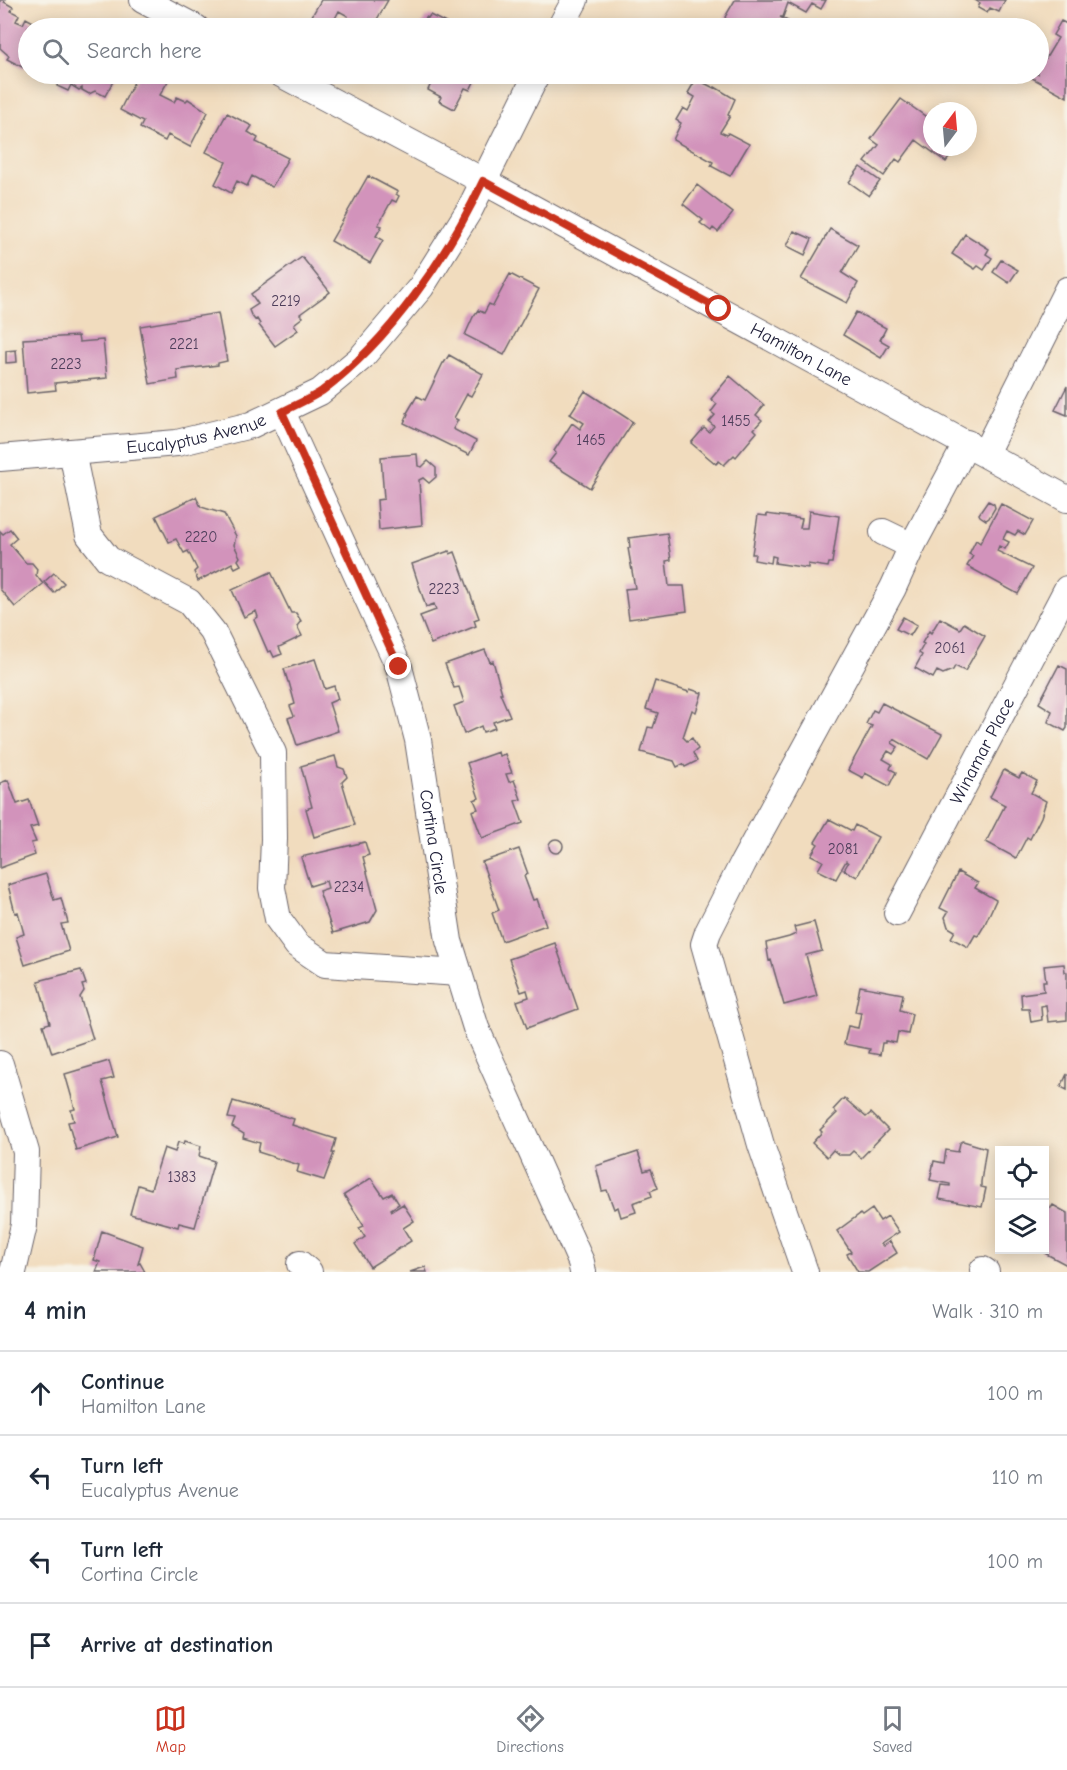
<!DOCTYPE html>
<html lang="en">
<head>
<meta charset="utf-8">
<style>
  :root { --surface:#fff; --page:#f2f2f3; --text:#1f2937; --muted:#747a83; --line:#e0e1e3; --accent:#c8321e }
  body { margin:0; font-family:"Comic Neue",sans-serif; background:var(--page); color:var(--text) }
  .controls { position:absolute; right:18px; bottom:18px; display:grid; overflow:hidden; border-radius:0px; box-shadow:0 3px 15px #0003 }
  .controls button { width:54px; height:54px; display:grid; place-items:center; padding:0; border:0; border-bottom:2px solid var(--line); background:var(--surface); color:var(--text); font:30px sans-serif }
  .compass { position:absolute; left:923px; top:102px; width:54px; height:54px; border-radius:50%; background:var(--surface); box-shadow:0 3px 15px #0003; rotate:16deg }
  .stop { position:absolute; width:18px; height:18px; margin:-14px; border:4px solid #c8321e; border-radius:50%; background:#fff }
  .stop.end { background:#c8321e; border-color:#fff; box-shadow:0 2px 6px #0008 }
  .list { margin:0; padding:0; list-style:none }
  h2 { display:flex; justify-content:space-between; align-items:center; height:78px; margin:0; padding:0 24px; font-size:26px }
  h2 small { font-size:20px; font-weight:400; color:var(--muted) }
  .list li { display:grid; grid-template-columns:39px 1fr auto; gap:18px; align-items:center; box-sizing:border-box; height:84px; padding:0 24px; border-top:2px solid var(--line) }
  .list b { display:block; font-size:22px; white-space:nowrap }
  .list p { margin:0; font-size:20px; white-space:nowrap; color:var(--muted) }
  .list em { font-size:20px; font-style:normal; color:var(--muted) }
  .icon { flex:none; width:33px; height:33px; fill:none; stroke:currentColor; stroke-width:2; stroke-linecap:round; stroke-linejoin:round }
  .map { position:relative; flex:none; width:1067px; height:1272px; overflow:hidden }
  .search { position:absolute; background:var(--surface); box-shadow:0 3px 15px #0003; left:18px; right:18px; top:18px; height:66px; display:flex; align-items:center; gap:15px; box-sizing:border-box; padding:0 21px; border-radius:33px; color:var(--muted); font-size:22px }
  .sheet { height:414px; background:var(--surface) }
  nav { display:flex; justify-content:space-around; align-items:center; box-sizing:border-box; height:84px; border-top:2px solid var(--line); background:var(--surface); font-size:16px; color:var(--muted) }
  nav a { display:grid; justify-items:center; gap:3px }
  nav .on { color:var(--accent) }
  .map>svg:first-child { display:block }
  .building { fill:#d293bb }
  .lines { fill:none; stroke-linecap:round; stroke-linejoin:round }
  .minor-casing { stroke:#6a6369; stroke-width:28 }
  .minor { stroke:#fff; stroke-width:26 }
  .route { stroke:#c8321e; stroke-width:8 }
  .labels { text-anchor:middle; stroke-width:6; stroke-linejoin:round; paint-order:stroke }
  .number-label { font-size:15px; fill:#4e3e5b }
  .street-label { font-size:18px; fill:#22223b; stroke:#f7f3e8 }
</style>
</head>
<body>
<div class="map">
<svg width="1067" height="1272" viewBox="0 0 1067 1272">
  <rect width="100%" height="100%" fill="#f7f3e8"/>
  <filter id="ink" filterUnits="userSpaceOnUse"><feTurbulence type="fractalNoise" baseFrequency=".0167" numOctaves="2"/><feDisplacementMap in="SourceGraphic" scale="12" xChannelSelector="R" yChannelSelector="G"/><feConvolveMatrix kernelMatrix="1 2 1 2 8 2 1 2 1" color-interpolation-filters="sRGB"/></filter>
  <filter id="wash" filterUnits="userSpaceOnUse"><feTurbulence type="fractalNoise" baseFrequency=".008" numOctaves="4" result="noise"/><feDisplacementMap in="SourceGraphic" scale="24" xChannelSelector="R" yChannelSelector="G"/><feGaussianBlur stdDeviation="1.35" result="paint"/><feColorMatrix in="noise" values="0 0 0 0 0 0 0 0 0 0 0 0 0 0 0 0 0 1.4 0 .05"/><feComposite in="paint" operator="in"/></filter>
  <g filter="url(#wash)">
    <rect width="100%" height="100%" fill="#f1dcbe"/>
    <g id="blocks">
      <path class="building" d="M0 0H5L4 2 13 7 11 11 19 15 16 21 23 24 26 18 44 28H28V59L24 68 7 59 9 56 0 48Z
        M321 0H388L372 28H346L349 22 346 20 348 16 339 11 331 26 312 16Z
        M735 0H826L821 9 812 4 806 13 788 3 783 17H780L799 27 798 28H735L729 25 725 17Z
        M975 0H1005L999 12 990 8 987 13 978 8 980 3Z
        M430 15 446 23 443 28H420L426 17 428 18Z
        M1061 21 1067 24V97L1032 78 1034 74H1038V66L1044 57 1046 58 1058 38 1053 35Z
        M49 74H117L105 96 95 91 89 94 82 90V88L79 90 71 85 68 91 57 86 61 79Z
        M138 74 159 75 168 81 160 95 174 102 177 97 186 101 188 99 208 112 190 147 168 135 165 141 140 128 143 122 120 110Z
        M412 74H426L423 79Z
        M441 74H472L469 80 474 82 470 90 465 88 454 109 439 101 441 97 428 90 434 77 438 79Z
        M698 80 714 88 715 87 735 99 728 115 730 116 720 132 727 135 728 133 749 144 730 176 711 166 713 162 673 140 681 123 676 120 683 108 688 111 695 97 688 93 695 81 697 82Z
        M901 99 932 121V147H957L946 162 916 140 900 162 896 159 884 176 865 162 879 145 871 139Z
        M227 113 252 126 248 132 258 138 256 142 288 158 272 187 252 176 247 186 237 181 231 193 215 184 226 162 206 152Z
        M860 167 880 181 869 196 849 182Z
        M368 176 398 192 396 194 399 196 396 202 392 200 378 225 382 226 376 236 383 240 370 263 331 241Z
        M697 185 733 213 718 232 713 228 711 231 700 223 703 220 683 204Z
        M830 229 858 245 842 273 858 283 847 303 801 279Z
        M794 231 812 239 805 255 787 246Z
        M965 234 989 249 986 254 992 258 984 270 978 266 975 269 952 254Z
        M302 257 330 292 300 314 303 317 294 324 298 330 275 346 259 325 260 324 257 319 255 320 251 315 249 310 258 304 251 294Z
        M1001 260 1018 270 1009 283 993 272Z
        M510 274 539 289 504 355 465 335 473 317 478 310 484 313 489 304 493 306Z
        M856 312 886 328 880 340 889 345 881 358 843 335Z
        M218 313 227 361 218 363V365L177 370 178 379 150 384 140 326Z
        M78 336 79 342 103 340 107 378 55 383 56 390 27 393 23 339Z
        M16 350 17 362 6 363V351Z
        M449 355 483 374 471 396 467 394 454 418 458 420 453 429 476 441 469 455 404 423 408 414 407 413 417 396 425 400 443 363H444Z
        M730 376 764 405 756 415 762 420 754 429 757 432 736 457 734 455 724 465 719 461 716 464 691 443 704 428 709 432 714 426 709 422 715 415 711 412 717 404 711 399Z
        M1067 386V415L1055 410Z
        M585 391 633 422 590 488 549 462 556 453 554 451 572 423 580 429 584 423 570 414Z
        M417 454 418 466 422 467 428 461 436 468V477L429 483 423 478 419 480 422 525 379 530 377 500 384 499 381 457Z
        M196 497 201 507 224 514 236 536 234 545 240 557 238 560 241 565 235 568 232 563 198 581 194 572 197 569 188 551 184 553 176 539 169 542 156 516Z
        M988 501 994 504 995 508 989 518 986 520 980 516 979 514Z
        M1001 504 1033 521 1025 535 1018 531 1015 535 1007 531 1003 539 1009 542 1005 549 999 546 997 551 1032 568 1018 594 967 566 973 556 969 554 976 540 980 543Z
        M809 511 839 516 832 563H829L828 567 808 564V568L775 563 776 557 772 556 771 563 754 560 755 554H752L758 515 767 516V514L802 519 800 528H807Z
        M10 529 17 538 10 544 26 563H32L37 569 36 575 43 584 15 607 0 589V531L3 534Z
        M667 533 671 560 666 561 669 586H684L687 611 629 619 625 589 635 588 628 548H630L629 538Z
        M449 551 450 554 455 552 479 618 474 620 476 626 431 644 420 616 436 610 434 604 426 607 412 564Z
        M271 572 291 613H296L301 621 297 626 302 636 279 647 282 654 274 657 271 651 268 652 254 620 258 617 256 611 244 617 232 590Z
        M54 573 64 583 54 593 44 582Z
        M903 617 917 625 910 636 896 629Z
        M940 618 960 629 964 623 985 636 965 671 955 666 953 670 943 674 937 671 933 678 915 668 922 655 919 653 924 644 922 643 929 631 931 633Z
        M485 650 490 662 493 661 502 693H500L510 716 493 722 495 728 483 732 481 726 464 734 454 706 464 702 459 687 454 688 445 664Z
        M315 659 325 689 334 686 338 699 329 703 338 731 297 745 288 718 294 716 290 706 295 704 289 682H288L284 669Z
        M1059 665 1067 669V728L1065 731 1048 722 1052 711 1039 703Z
        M655 681 689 692 690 689 702 693 696 712 692 710 683 737 687 741 692 738 698 749 693 753 697 761 685 767 683 764 677 767 674 761 641 752 648 727 653 728 658 713 646 709Z
        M882 703 942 734 928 759 894 739 892 743 898 747 893 754 888 751 883 759 892 764 890 769 896 772 889 786 865 773 863 778 848 770 872 726 866 724 873 710 877 712Z
        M498 752 499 756 505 754 512 773 506 774 509 782 514 780 521 799 515 801 523 823 482 838 472 811 478 809 474 800 479 798 467 763Z
        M335 756 338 767 344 769 347 777 342 782 355 825 314 837 306 809 312 807 301 766Z
        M1004 770 1019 778 1022 773 1037 781 1031 793 1046 801 1041 817 1030 839 1027 837 1016 858 986 842 1005 805 990 797Z
        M8 780 17 804 29 800 38 826 30 828 36 842 31 843 35 855 0 868V783Z
        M829 819 852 831 855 825 878 837 857 877 844 870 848 863 846 861 836 879 818 870 823 861 811 855 818 844 815 842Z
        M549 846a7 7 0 1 1 14 0a7 7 0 1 1-14 0Z
        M365 842 369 855 363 857 377 910 370 922 333 933 319 891 328 888 326 881 310 886 301 857Z
        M519 849 528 874 524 876 533 900 537 899 546 925 502 941 492 913 499 910 482 862Z
        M958 872 978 883 975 888 996 900 984 926 978 936 975 935 968 947 951 938 955 931 948 927 945 917 948 912 940 908Z
        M46 874 54 900 61 898 68 923 61 924 69 951 25 965 16 937 24 934 18 912 15 913 8 885Z
        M814 922 822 951 806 955 817 996 784 1005 771 960 769 961 766 943 789 937 796 934 794 927Z
        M555 943 578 1009 527 1028 517 1001 529 997 527 990 521 992 509 959Z
        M1064 964 1065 972H1067V1020L1048 1022 1046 1005 1041 1006 1042 1020 1031 1022 1029 1009H1022L1021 994 1044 991 1043 981H1046L1044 966Z
        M81 970 86 984 82 985 84 991 80 997 93 1039 52 1053 43 1025 50 1023 38 981Z
        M860 986 903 994 900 1010 912 1014 908 1034 898 1032 896 1043 885 1041V1043H882L880 1055 869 1053 870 1049 844 1044 848 1026 858 1028 861 1013 855 1012Z
        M109 1061 114 1078 102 1081 118 1137 76 1150 68 1122 74 1121 71 1110 75 1109 65 1074Z
        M1067 1074V1090L1061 1087Z
        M844 1098 866 1117 871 1113 888 1130 861 1158 853 1151 849 1155H839L833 1150 827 1157 812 1143 822 1132 820 1130 837 1113 833 1110Z
        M233 1101 294 1119 292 1125 336 1139 332 1153H334L324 1180 297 1172 299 1165 258 1152 260 1143 243 1138 244 1134 232 1127 235 1119 228 1118Z
        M185 1141 201 1146 199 1156 214 1161 195 1227 179 1223 178 1227 130 1214 138 1185 151 1189 164 1148 175 1152 178 1142 184 1144Z
        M963 1141 986 1148 981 1182V1187L986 1188 982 1207 939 1199 942 1185 950 1186V1184L930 1180 934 1161 944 1163 946 1150 958 1152 960 1143Z
        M638 1152 644 1171 651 1169 658 1188 650 1191 652 1196 633 1203 636 1212 621 1217 618 1207 614 1209 607 1190 602 1191 596 1166Z
        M371 1178 384 1197 392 1193 399 1204 391 1209 392 1211 403 1204 414 1221 403 1228 411 1241 370 1267 355 1244 365 1237 359 1228 364 1226 344 1195Z
        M1044 1204 1051 1208 1053 1205 1067 1213V1265L1039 1250H1044Z
        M872 1209 880 1221 888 1216 899 1232 881 1244 883 1246 890 1241 897 1253 868 1272H858L847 1254 851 1252 837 1231 860 1214 862 1216Z
        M102 1231 143 1246 138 1264 140 1263 145 1272H96L100 1262 94 1260Z
        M425 1267 427 1272H410Z"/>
    </g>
  </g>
  <g filter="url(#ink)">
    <use href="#blocks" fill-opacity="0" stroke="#6a6369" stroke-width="1.5"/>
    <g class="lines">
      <defs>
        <g id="minor">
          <path d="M143 0 196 28"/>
          <path d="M560 28 575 0"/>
          <path id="s1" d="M281 74 483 181 1067 499"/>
          <path id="s2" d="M282 412 399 667 418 740 449 941 476 1028 581 1262 583 1272"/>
          <path d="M72 452 89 535 108 559 189 602 213 632 273 753 274 839 272 888 278 919 297 945 325 964 459 973"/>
          <path d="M985 453 1067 290"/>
          <path id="s3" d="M0 458 177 443 251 425 320 392 361 358 421 287 470 209 537 74"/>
          <path d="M912 546 967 443"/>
          <path id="s4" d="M897 913 1067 589"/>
          <path d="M0 1064 26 1152 24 1225 13 1272"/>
          <path d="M300 1264 309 1272"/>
          <path d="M983 1270 986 1272"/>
          <path d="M805 1272 761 1145 704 944 708 932 743 863 893 588 912 546 883 532"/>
        </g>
      </defs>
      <use href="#minor" class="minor-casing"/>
      <use href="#minor" class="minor"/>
    </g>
  </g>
  <g class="lines" filter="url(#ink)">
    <path class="route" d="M399 667 282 412C295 405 310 399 322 391 389 341 448 256 483 181L719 309"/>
  </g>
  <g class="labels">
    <g class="number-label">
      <text x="286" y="306">2219</text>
      <text x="184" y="349">2221</text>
      <text x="66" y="369">2223</text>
      <text x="736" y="426">1455</text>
      <text x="591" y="445">1465</text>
      <text x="201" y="542">2220</text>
      <text x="444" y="594">2223</text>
      <text x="950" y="653">2061</text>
      <text x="843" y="854">2081</text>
      <text x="349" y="892">2234</text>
      <text x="182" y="1182">1383</text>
    </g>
    <g class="street-label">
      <text dy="6" stroke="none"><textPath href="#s1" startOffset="591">Hamilton Lane</textPath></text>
      <text dy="6" stroke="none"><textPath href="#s3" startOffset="198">Eucalyptus Avenue</textPath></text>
      <text dy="6" stroke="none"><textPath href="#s4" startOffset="183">Winamar Place</textPath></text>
      <text dy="6" stroke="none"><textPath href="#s2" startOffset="459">Cortina Circle</textPath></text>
    </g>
  </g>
</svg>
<div class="controls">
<button><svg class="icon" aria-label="locate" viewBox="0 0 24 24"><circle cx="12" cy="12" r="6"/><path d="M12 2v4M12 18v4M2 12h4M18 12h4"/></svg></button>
<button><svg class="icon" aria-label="layers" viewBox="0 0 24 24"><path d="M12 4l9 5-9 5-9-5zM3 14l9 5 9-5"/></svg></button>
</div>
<svg class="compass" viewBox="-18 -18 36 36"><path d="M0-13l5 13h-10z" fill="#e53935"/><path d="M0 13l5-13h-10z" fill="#747a83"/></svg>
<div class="stop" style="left:719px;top:309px"></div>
<div class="stop end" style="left:399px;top:667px"></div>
<div class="search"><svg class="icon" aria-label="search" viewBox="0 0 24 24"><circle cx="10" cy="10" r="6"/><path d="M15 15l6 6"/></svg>Search here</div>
</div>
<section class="sheet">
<h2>4 min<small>Walk · 310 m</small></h2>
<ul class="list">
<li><svg class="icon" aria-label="ahead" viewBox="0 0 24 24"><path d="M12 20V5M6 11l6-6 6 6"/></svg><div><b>Continue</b><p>Hamilton Lane</p></div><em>100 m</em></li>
<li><svg class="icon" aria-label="left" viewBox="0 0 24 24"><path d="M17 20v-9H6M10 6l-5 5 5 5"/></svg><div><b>Turn left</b><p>Eucalyptus Avenue</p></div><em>110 m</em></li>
<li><svg class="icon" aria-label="left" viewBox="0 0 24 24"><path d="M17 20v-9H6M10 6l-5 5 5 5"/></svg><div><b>Turn left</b><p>Cortina Circle</p></div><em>100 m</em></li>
<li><svg class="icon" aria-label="arrive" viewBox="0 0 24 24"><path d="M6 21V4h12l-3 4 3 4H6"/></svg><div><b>Arrive at destination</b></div></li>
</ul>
</section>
<nav>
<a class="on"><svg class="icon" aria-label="map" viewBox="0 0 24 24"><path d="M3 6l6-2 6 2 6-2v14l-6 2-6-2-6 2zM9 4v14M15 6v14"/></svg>Map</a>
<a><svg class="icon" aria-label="directions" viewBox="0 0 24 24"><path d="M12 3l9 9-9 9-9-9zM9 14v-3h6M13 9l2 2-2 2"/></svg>Directions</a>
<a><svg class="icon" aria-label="saved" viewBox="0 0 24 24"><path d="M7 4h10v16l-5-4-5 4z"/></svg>Saved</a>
</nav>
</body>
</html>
